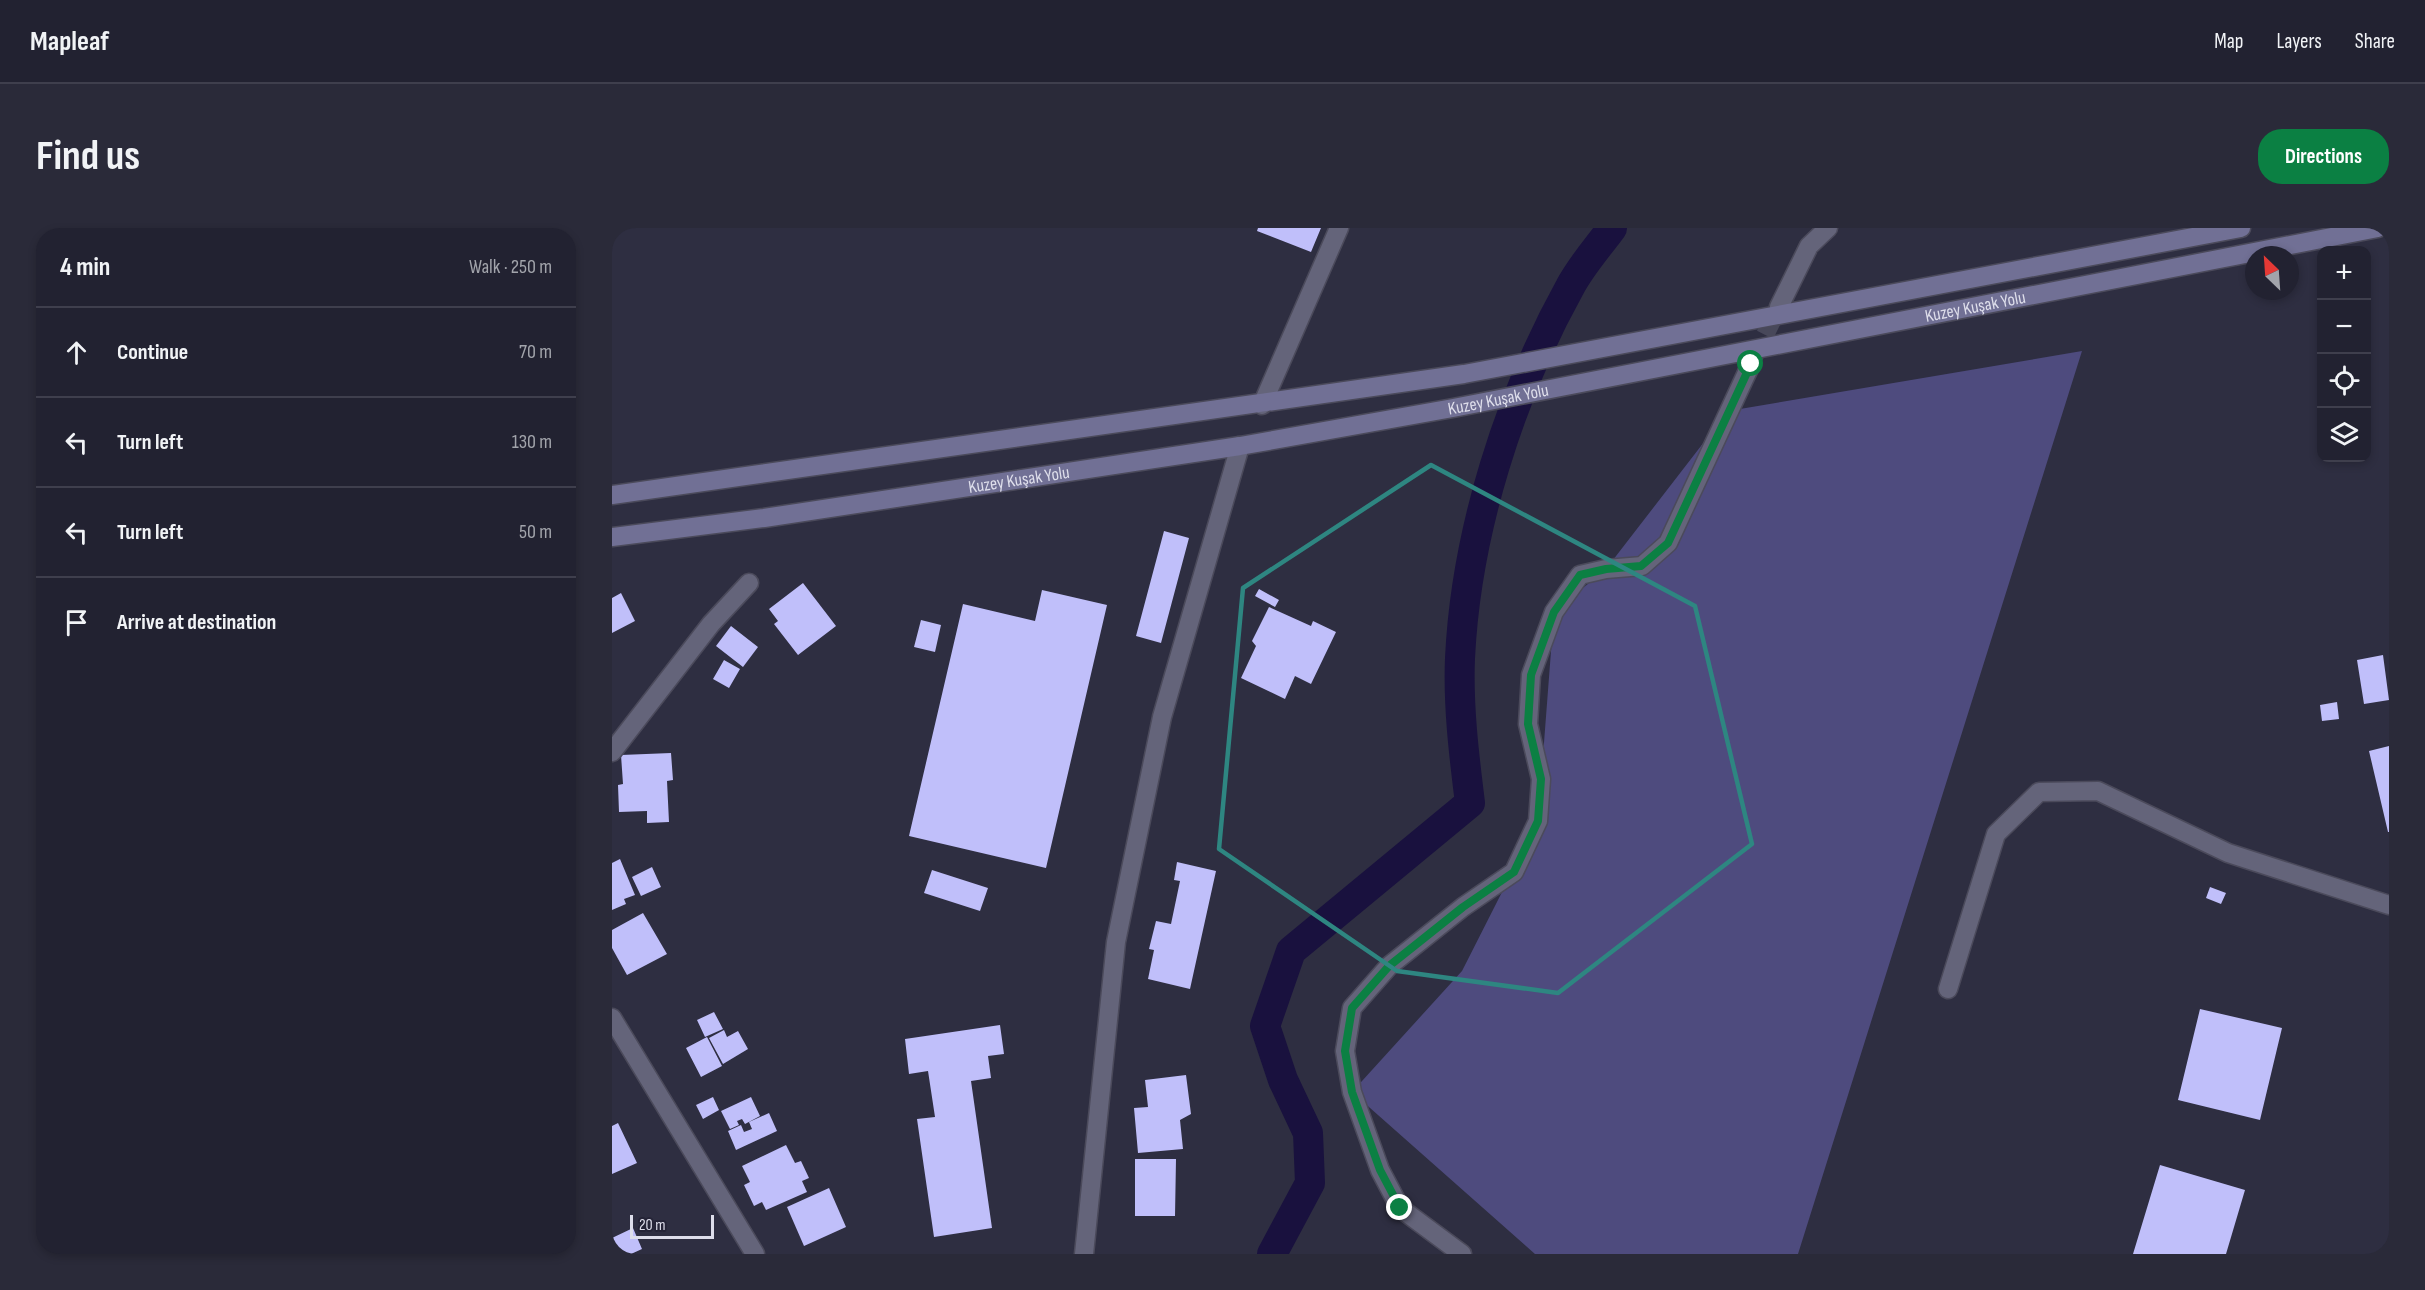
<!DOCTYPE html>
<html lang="en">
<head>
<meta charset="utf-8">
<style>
  :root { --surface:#222231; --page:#2a2a39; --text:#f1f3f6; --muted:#a2a4ab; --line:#3f3f4d; --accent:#0b8043 }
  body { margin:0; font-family:"Sofia Sans Condensed",sans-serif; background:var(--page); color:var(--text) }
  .controls { position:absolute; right:18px; top:18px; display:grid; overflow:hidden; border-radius:12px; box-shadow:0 3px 9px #0003 }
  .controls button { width:54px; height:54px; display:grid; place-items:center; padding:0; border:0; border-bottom:2px solid var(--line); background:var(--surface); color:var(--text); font:30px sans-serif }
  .compass { position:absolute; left:1633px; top:18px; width:54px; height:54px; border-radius:50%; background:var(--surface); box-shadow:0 3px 9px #0003; rotate:335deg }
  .scale { position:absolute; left:18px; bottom:15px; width:84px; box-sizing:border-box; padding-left:6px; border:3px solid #dedeeb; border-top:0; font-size:16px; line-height:21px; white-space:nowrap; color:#dedeeb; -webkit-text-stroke:4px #252437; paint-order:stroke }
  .stop { position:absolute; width:18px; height:18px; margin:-14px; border:4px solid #0b8043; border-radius:50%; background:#fff }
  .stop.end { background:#0b8043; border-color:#fff; box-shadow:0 2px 6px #0008 }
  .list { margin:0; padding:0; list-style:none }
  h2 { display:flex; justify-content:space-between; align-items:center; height:78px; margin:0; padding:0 24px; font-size:26px }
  h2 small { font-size:20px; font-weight:400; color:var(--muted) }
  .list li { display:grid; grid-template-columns:39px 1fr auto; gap:18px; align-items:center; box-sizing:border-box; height:90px; padding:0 24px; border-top:2px solid var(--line) }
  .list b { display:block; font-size:22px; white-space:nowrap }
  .list em { font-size:20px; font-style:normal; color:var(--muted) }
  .icon { flex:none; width:33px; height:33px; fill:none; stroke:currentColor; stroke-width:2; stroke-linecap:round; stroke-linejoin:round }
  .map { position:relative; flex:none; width:1777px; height:1026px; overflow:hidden; border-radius:24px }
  header { display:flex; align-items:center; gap:36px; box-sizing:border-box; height:84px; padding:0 30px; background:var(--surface); border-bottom:2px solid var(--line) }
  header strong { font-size:28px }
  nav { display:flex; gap:33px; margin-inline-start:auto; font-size:21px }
  .intro { display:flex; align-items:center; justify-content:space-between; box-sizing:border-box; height:144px; padding:0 36px }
  h1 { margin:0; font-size:42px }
  .button { padding:15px 27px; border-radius:24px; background:var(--accent); color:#fff; font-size:21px; font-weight:700 }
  main { display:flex; gap:36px; padding:0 36px }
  aside { flex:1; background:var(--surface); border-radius:24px; box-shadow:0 3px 9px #0003 }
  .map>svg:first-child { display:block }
  .green { fill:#4e4b7e }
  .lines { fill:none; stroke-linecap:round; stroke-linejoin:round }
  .canal { stroke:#19113e; stroke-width:30 }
  .building { fill:#c0bffa }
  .minor-tunnel { stroke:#48485a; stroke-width:18; stroke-dasharray:18 9; stroke-linecap:butt }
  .minor-casing { stroke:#4b4a5b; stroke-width:21 }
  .tertiary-casing { stroke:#4b4a5b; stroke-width:21 }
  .secondary-casing { stroke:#4b4a5b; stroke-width:21 }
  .minor { stroke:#64647a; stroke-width:18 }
  .tertiary { stroke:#64647a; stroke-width:18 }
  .secondary { stroke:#717095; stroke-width:18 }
  .route { stroke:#0b8043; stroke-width:8 }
  .marked { fill:none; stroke:#2e8681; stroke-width:4.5; stroke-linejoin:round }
  .labels { text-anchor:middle; stroke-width:6; stroke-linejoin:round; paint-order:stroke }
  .street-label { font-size:18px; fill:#dedeeb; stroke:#252437 }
</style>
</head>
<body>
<header>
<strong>Mapleaf</strong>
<nav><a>Map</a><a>Layers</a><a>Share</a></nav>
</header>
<div class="intro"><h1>Find us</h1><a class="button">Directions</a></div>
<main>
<aside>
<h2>4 min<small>Walk · 250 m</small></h2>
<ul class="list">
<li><svg class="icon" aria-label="ahead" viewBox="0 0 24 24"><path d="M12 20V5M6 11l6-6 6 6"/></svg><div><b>Continue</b></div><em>70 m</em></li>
<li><svg class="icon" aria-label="left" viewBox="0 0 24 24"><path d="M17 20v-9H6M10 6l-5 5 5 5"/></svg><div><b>Turn left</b></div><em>130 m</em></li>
<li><svg class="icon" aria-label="left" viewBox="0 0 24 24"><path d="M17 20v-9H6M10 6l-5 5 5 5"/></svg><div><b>Turn left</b></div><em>50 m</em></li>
<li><svg class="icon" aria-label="arrive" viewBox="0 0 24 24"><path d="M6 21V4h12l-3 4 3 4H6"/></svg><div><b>Arrive at destination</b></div></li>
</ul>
</aside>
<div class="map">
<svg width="1777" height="1026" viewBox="0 0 1777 1026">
  <rect width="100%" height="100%" fill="#2e2e41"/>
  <path class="green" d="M1470 123 1186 1026H923L740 864 850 743 926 593 942 384 994 341 1116 183Z"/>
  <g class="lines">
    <path class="canal" d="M660 1026 698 955 696 905 671 852 653 798 679 723 858 575C852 527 846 478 848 430 854 305 897 169 958 59 969 38 986 19 1000 0"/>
  </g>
  <path class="building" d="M646 0H709L699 24 645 3Z
    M552 303 577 310 549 415 524 408Z
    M191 355 224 398 186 427 162 396 166 393 157 381Z
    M647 361 667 372 663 379 643 368Z
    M430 362 495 377 434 640 297 608 351 376 423 393Z
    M9 365 23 393 0 405V370Z
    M657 379 699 398 701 393 724 404 699 456 683 448 673 471 629 450 644 418 640 413Z
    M309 392 329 397 323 424 302 419Z
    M119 398 146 419 131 439 104 418Z
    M1771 427 1777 472 1752 476 1745 432Z
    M112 432 128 441 117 460 101 451Z
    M1725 474 1727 491 1710 493 1708 477Z
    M1777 518V604H1776L1757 523Z
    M59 525 61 552 55 553 57 594 35 595V583L7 584 6 557 11 556 9 527Z
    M8 631 23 667 12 671 14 676 0 682V635Z
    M565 634 604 643 578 761 536 751 542 722 537 721 544 693 559 696 568 653 562 652Z
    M40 639 49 659 29 668 20 649Z
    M320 642 376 660 368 683 312 665Z
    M1598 659 1614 665 1609 676 1594 670Z
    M31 685 55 726 15 747 0 720V702Z
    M1588 781 1670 800 1648 892 1566 872Z
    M102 784 111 801 93 809 85 792Z
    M388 797 392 826 376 828 379 850 359 853 380 1000 322 1009 305 891 323 889 316 843 297 846 293 811Z
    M112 802 115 809 126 803 136 821 111 836 97 810Z
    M95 809 110 838 89 849 74 820Z
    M574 847 579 886 568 892 571 921 526 925 522 880 536 879 533 852Z
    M101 869 107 882 91 891 84 877Z
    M139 869 148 888 133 896 130 891 125 893 127 897 118 901 109 883Z
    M157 885 165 903 124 922 116 903 129 897 132 904 140 901 137 894Z
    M6 895 25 935 0 946V898Z
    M174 917 183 935 189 933 197 950 190 953 195 964 154 982 150 974 142 978 132 957 138 954 130 938Z
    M523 931H564L563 988H523Z
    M1548 937 1633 962 1614 1026H1521Z
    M217 960 234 999 192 1018 175 979Z
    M21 1000 30 1021 19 1026H0V1010Z"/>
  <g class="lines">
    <path class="minor-tunnel" d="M1141 131 1167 79"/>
    <defs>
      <path id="minor" d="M1167 79 1197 18 1216 0
        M0 524 99 396 137 355
        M1336 761 1384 606 1427 564 1486 563 1616 625 1777 677
        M0 790 143 1026
        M850 1026 788 980 768 942 740 864 733 823 740 780 777 738 851 679 902 644 926 593 929 551 916 496 919 447 942 384 968 347 994 341 1030 338 1056 315 1139 136"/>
      <path id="tertiary" d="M650 177 727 0
        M472 1026 504 714 550 489 628 218"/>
      <g id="secondary">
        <path d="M0 267 852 146 1629 0"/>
        <path id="s1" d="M0 309 152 290 628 218 841 180 1766 0"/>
      </g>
    </defs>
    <use href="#minor" class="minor-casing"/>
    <use href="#tertiary" class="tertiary-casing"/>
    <use href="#secondary" class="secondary-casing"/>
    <use href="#minor" class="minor"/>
    <use href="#tertiary" class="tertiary"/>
    <use href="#secondary" class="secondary"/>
  </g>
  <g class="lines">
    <path class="route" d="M788 980 768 942 740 864 733 823 740 780 777 738 851 679 902 644 926 593 929 551 916 496 919 447 942 384 968 347 994 341 1029 338 1056 315 1139 136"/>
  </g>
  <path class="marked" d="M819 237 1083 378 1140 616 946 765 785 743 607 621 631 360Z"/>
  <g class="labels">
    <g class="street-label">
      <text dy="6" stroke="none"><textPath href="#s1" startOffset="1383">Kuzey Kuşak Yolu</textPath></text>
      <text dy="6" stroke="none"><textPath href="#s1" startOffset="897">Kuzey Kuşak Yolu</textPath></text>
      <text dy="6" stroke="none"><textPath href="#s1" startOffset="411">Kuzey Kuşak Yolu</textPath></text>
    </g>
  </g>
</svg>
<div class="controls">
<button>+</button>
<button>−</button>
<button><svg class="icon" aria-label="locate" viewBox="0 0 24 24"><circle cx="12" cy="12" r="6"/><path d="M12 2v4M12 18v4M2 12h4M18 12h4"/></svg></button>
<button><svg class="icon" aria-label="layers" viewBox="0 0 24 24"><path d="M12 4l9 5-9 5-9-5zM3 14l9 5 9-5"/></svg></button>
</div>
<svg class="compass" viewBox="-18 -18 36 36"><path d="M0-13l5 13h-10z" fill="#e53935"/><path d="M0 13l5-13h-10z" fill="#a2a4ab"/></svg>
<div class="scale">20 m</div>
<div class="stop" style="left:1139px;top:136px"></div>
<div class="stop end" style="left:788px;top:980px"></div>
</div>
</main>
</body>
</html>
